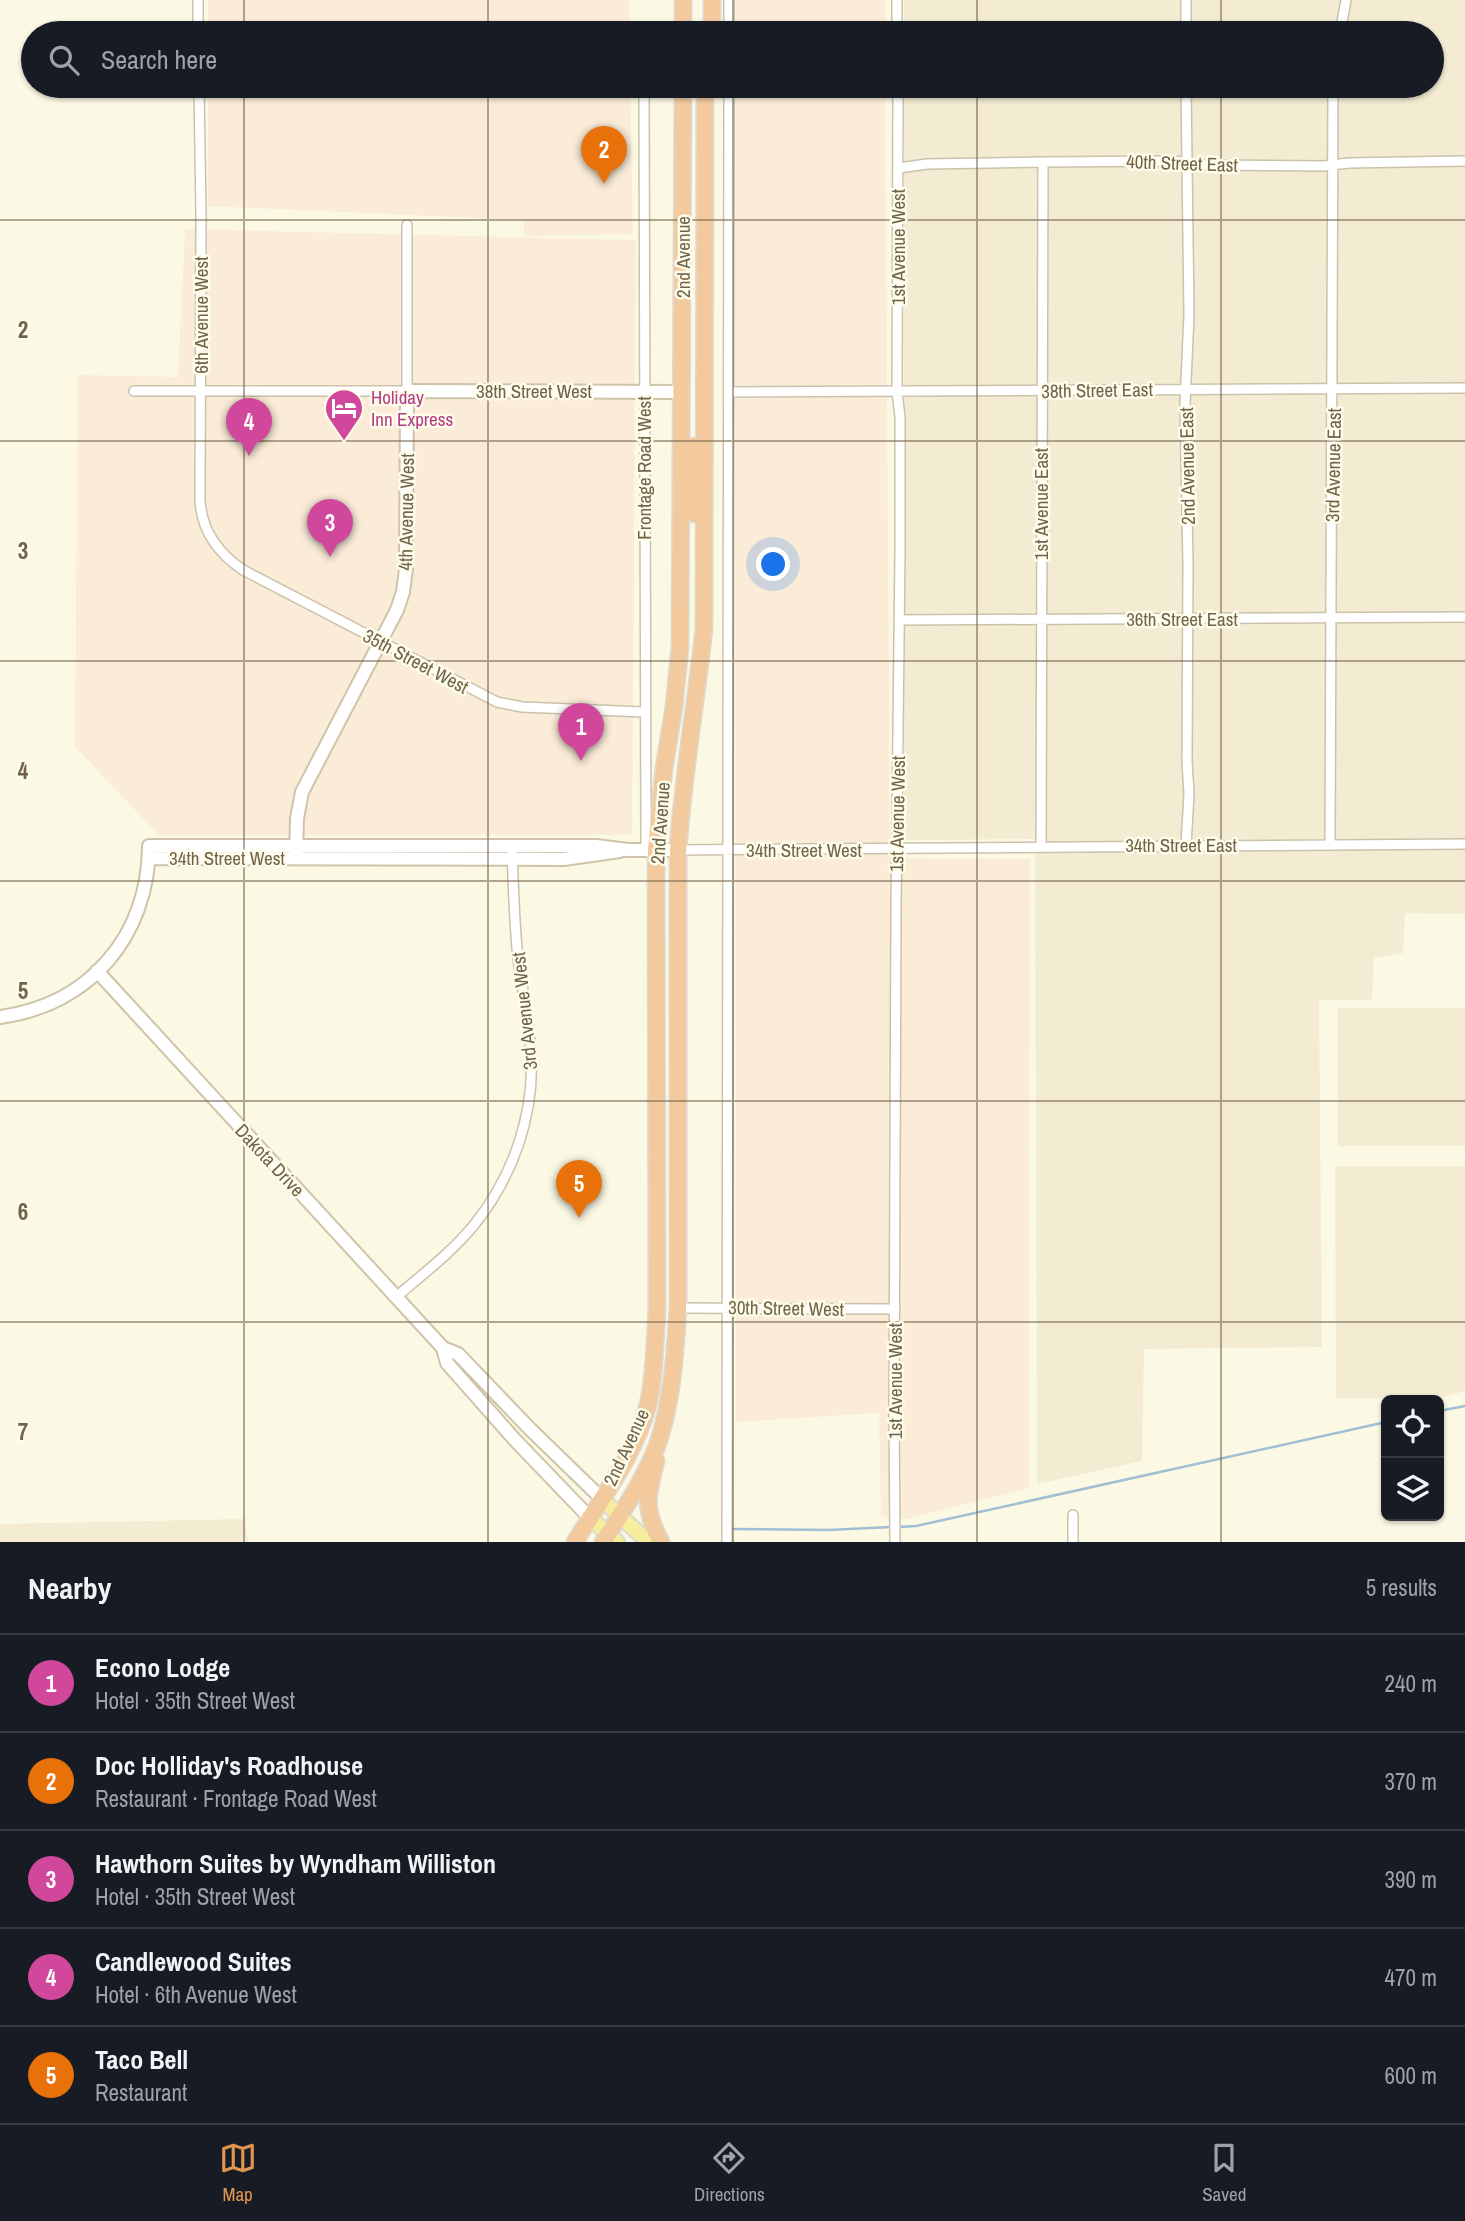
<!DOCTYPE html>
<html lang="en">
<head>
<meta charset="utf-8">
<style>
  :root { --surface:#171b24; --page:#242831; --text:#f1f3f6; --muted:#9ea1a6; --line:#363941; --accent:#e1944d }
  body { margin:0; font-family:"Archivo Narrow",sans-serif; background:var(--page); color:var(--text) }
  .controls { position:absolute; right:21px; bottom:21px; display:grid; overflow:hidden; border-radius:10px; box-shadow:0 2px 5px #0004 }
  .controls button { width:63px; height:63px; display:grid; place-items:center; padding:0; border:0; border-bottom:2px solid var(--line); background:var(--surface); color:var(--text); font:35px sans-serif }
  .you { position:absolute; left:774px; top:565px; width:24px; height:24px; margin:-18px; border:5px solid #fff; border-radius:50%; background:#1a73e8; box-shadow:0 0 0 10px #1a73e833 }
  .badge { display:grid; place-items:center; width:46px; height:46px; border-radius:50%; background:var(--accent); color:#fff; font-size:23px; font-weight:700 }
  .pin { position:absolute; translate:-50% -58px; filter:drop-shadow(0 2px 4px #0008) }
  .pin::after { content:''; position:absolute; top:37px; width:24px; height:21px; background:inherit; clip-path:polygon(0 0,100% 0,50% 100%) }
  .list { margin:0; padding:0; list-style:none }
  h2 { display:flex; justify-content:space-between; align-items:center; height:91px; margin:0; padding:0 28px; font-size:30px }
  h2 small { font-size:23px; font-weight:400; color:var(--muted) }
  .list li { display:grid; grid-template-columns:46px 1fr auto; gap:21px; align-items:center; box-sizing:border-box; height:98px; padding:0 28px; border-top:2px solid var(--line) }
  .list b { display:block; font-size:26px; white-space:nowrap }
  .list p { margin:0; font-size:23px; white-space:nowrap; color:var(--muted) }
  .list em { font-size:23px; font-style:normal; color:var(--muted) }
  .icon { flex:none; width:38px; height:38px; fill:none; stroke:currentColor; stroke-width:2; stroke-linecap:round; stroke-linejoin:round }
  .map { position:relative; flex:none; width:1465px; height:1542px; overflow:hidden }
  .search { position:absolute; background:var(--surface); box-shadow:0 2px 5px #0004; left:21px; right:21px; top:21px; height:77px; display:flex; align-items:center; gap:18px; box-sizing:border-box; padding:0 24px; border-radius:38px; color:var(--muted); font-size:26px }
  .sheet { height:581px; background:var(--surface) }
  nav { display:flex; justify-content:space-around; align-items:center; box-sizing:border-box; height:98px; border-top:2px solid var(--line); background:var(--surface); font-size:19px; color:var(--muted) }
  nav a { display:grid; justify-items:center; gap:4px }
  nav .on { color:var(--accent) }
  .map>svg:first-child { display:block }
  .residential { fill:#f3ecd2 }
  .commercial { fill:#fbecd8 }
  .lines { fill:none; stroke-linecap:round; stroke-linejoin:round }
  .stream { stroke:#a0bfd5; stroke-width:2.5 }
  .street-casing { stroke:#ccc2ab; stroke-width:12 }
  .secondary-casing { stroke:#cfc4a9; stroke-width:16 }
  .primary-casing { stroke:#dddad4; stroke-width:18 }
  .highway-casing { stroke:#dddad4; stroke-width:19 }
  .street { stroke:#fff; stroke-width:9 }
  .secondary { stroke:#fff; stroke-width:12 }
  .primary { stroke:#f7ed9e; stroke-width:14 }
  .highway { stroke:#f3ca9d; stroke-width:16 }
  .grid { fill:none; stroke:#72634b; stroke-width:2; stroke-opacity:0.55 }
  .labels { text-anchor:middle; stroke-width:5; stroke-linejoin:round; paint-order:stroke }
  .street-label { font-size:19px; fill:#72634b; stroke:#fefcea }
  .hotel-label { font-size:19px; fill:#b23c85; stroke:#fefcea; text-anchor:start }
  .grid-label { font-size:23px; text-anchor:middle; font-weight:bold; fill:#72634b; stroke:#fefcea; stroke-width:5; stroke-linejoin:round; paint-order:stroke }
</style>
</head>
<body>
<div class="map">
<svg width="1465" height="1542" viewBox="0 0 1465 1542">
  <rect width="100%" height="100%" fill="#fbf8e4"/>
  <path class="residential" d="M904 0H1465V914L1405 913 1403 953 1374 958 1372 1000H1319L1322 1347 1144 1349 1142 1461 1037 1484 1035 839 904 840V86H1432V33H904Z
    M1338 1008H1465V1146H1338Z
    M1335 1166H1465V1391L1435 1399 1336 1398Z
    M245 1519 248 1542H0V1524Z"/>
  <path class="commercial" d="M208 0H629V33H208Z
    M734 0H885V33H734Z
    M208 86H630L633 234 525 236 523 220 208 206Z
    M735 86H885L890 858 1030 859 1029 1488 906 1519 881 1516 879 1413 736 1422Z
    M185 229 636 240 632 835H159L75 747 78 375 178 377Z"/>
  <g class="lines">
    <path class="stream" d="M1439 1411 1465 1406
      M899 1527 916 1526 1386 1422
      M734 1529 828 1530 891 1527"/>
    <defs>
      <path id="street" d="M198 0V33
        M729 0V33
        M897 0V33
        M1186 0V33
        M1340 33 1346 0
        M199 86 201 214 200 499C201 531 218 553 243 570L497 702 522 707 644 712
        M644 86 646 850
        M899 168 927 164 1043 162 1174 161 1201 165 1323 166 1349 163 1465 161
        M134 391H407V225
        M729 392 1465 388
        M899 620 1465 617
        M1186 845 1189 794 1187 761 1188 564 1185 404 1189 315 1186 86
        M1330 845 1333 86
        M1041 847 1043 162
        M678 850 1465 844
        M396 1297C423 1274 452 1252 474 1225 513 1177 535 1114 531 1052 529 1021 522 989 518 958 514 921 513 883 512 846
        M678 1308 895 1309
        M1073 1515V1542
        M727 1542 729 86
        M895 1542 894 1413 896 909 900 550V417L897 392 898 86"/>
      <path id="secondary" d="M149 858 564 859 620 851
        M296 858 297 818 302 792 397 610 403 592 406 569 407 391 682 392
        M97 971 443 1348 447 1363 515 1440 589 1517
        M0 1017C90 1005 148 936 149 846H596L628 850H678
        M443 1348 458 1354 530 1429 601 1498"/>
      <path id="primary" d="M601 1498 648 1542
        M589 1517 617 1542"/>
      <path id="highway" d="M683 33V0
        M712 33V0
        M693 446 695 514
        M656 1461C647 1496 643 1509 661 1542
        M575 1542C601 1499 635 1455 648 1405 655 1374 655 1340 657 1308L656 850 664 768 674 707 680 647 683 86
        M603 1542C622 1513 650 1470 660 1437 673 1394 675 1352 678 1308V850C683 775 696 703 704 629L705 86"/>
    </defs>
    <use href="#street" class="street-casing"/>
    <use href="#secondary" class="secondary-casing"/>
    <use href="#primary" class="primary-casing"/>
    <use href="#highway" class="highway-casing"/>
    <use href="#street" class="street"/>
    <use href="#secondary" class="secondary"/>
    <use href="#primary" class="primary"/>
    <use href="#highway" class="highway"/>
  </g>
  <path class="grid" d="M244 0V33M488 0V33M733 0V33M977 0V33M1221 0V33M244 86V1542M488 86V1542M733 86V1542M977 86V1542M1221 86V1542M0 220H1465M0 441H1465M0 661H1465M0 881H1465M0 1101H1465M0 1322H1465"/>
  <defs>
    <symbol id="hotel-pin" viewBox="-11 -11 22 30"><path d="M0 17L-7.5 6A9.5 9.5 0 1 1 7.5 6Z" fill="#d1479c" stroke="#fefcea"/><path d="M-6-4.5h1.5V1H6V5H4.5V3h-9V5H-6ZM-4 0a1.8 1.8 0 1 1 3.6 0ZM.5 0V-2.5h3Q6-2.5 6 0Z" fill="#fff"/></symbol>
  </defs>
  <g fill-rule="evenodd">
    <use href="#hotel-pin" x="322" y="386" width="44" height="60"/>
  </g>
  <g class="labels">
    <g class="street-label">
      <text transform="translate(1182 163) rotate(2)" y="7">40th Street East</text>
      <text transform="translate(898 247) rotate(-90)" y="7">1st Avenue West</text>
      <text transform="translate(683 257) rotate(-90)" y="7">2nd Avenue</text>
      <text transform="translate(201 315) rotate(-90)" y="7">6th Avenue West</text>
      <text transform="translate(1097 390) rotate(-1)" y="7">38th Street East</text>
      <text x="534" y="398">38th Street West</text>
      <text transform="translate(1333 465) rotate(-89)" y="7">3rd Avenue East</text>
      <text transform="translate(1187 466) rotate(-91)" y="7">2nd Avenue East</text>
      <text transform="translate(644 468) rotate(-90)" y="7">Frontage Road West</text>
      <text transform="translate(1041 504) rotate(-90)" y="7">1st Avenue East</text>
      <text transform="translate(406 512) rotate(-89)" y="7">4th Avenue West</text>
      <text x="1182" y="626">36th Street East</text>
      <text transform="translate(416 661) rotate(28)" y="7">35th Street West</text>
      <text transform="translate(897 814) rotate(-89)" y="7">1st Avenue West</text>
      <text transform="translate(660 823) rotate(-86)" y="7">2nd Avenue</text>
      <text x="1181" y="852">34th Street East</text>
      <text x="804" y="857">34th Street West</text>
      <text x="227" y="865">34th Street West</text>
      <text transform="translate(524 1011) rotate(-96)" y="7">3rd Avenue West</text>
      <text transform="translate(270 1160) rotate(47)" y="7">Dakota Drive</text>
      <text transform="translate(786 1308) rotate(1)" y="7">30th Street West</text>
      <text transform="translate(895 1381) rotate(-90)" y="7">1st Avenue West</text>
      <text transform="translate(626 1447) rotate(-65)" y="7">2nd Avenue</text>
    </g>
    <g class="hotel-label">
      <text x="371" y="404">Holiday<tspan x="371" dy="22">Inn Express</tspan></text>
    </g>
  </g>
  <g class="grid-label">
    <text x="23" y="338">2</text>
    <text x="23" y="559">3</text>
    <text x="23" y="779">4</text>
    <text x="23" y="999">5</text>
    <text x="23" y="1220">6</text>
    <text x="23" y="1440">7</text>
  </g>
</svg>
<div class="controls">
<button><svg class="icon" aria-label="locate" viewBox="0 0 24 24"><circle cx="12" cy="12" r="6"/><path d="M12 2v4M12 18v4M2 12h4M18 12h4"/></svg></button>
<button><svg class="icon" aria-label="layers" viewBox="0 0 24 24"><path d="M12 4l9 5-9 5-9-5zM3 14l9 5 9-5"/></svg></button>
</div>
<div class="you"></div>
<div class="pin badge" style="left:581px;top:761px;background:#d1479c">1</div>
<div class="pin badge" style="left:604px;top:184px;background:#e8710a">2</div>
<div class="pin badge" style="left:330px;top:557px;background:#d1479c">3</div>
<div class="pin badge" style="left:249px;top:456px;background:#d1479c">4</div>
<div class="pin badge" style="left:579px;top:1218px;background:#e8710a">5</div>
<div class="search"><svg class="icon" aria-label="search" viewBox="0 0 24 24"><circle cx="10" cy="10" r="6"/><path d="M15 15l6 6"/></svg>Search here</div>
</div>
<section class="sheet">
<h2>Nearby<small>5 results</small></h2>
<ul class="list">
<li><span class="badge" style="background:#d1479c">1</span><div><b>Econo Lodge</b><p>Hotel · 35th Street West</p></div><em>240 m</em></li>
<li><span class="badge" style="background:#e8710a">2</span><div><b>Doc Holliday's Roadhouse</b><p>Restaurant · Frontage Road West</p></div><em>370 m</em></li>
<li><span class="badge" style="background:#d1479c">3</span><div><b>Hawthorn Suites by Wyndham Williston</b><p>Hotel · 35th Street West</p></div><em>390 m</em></li>
<li><span class="badge" style="background:#d1479c">4</span><div><b>Candlewood Suites</b><p>Hotel · 6th Avenue West</p></div><em>470 m</em></li>
<li><span class="badge" style="background:#e8710a">5</span><div><b>Taco Bell</b><p>Restaurant</p></div><em>600 m</em></li>
</ul>
</section>
<nav>
<a class="on"><svg class="icon" aria-label="map" viewBox="0 0 24 24"><path d="M3 6l6-2 6 2 6-2v14l-6 2-6-2-6 2zM9 4v14M15 6v14"/></svg>Map</a>
<a><svg class="icon" aria-label="directions" viewBox="0 0 24 24"><path d="M12 3l9 9-9 9-9-9zM9 14v-3h6M13 9l2 2-2 2"/></svg>Directions</a>
<a><svg class="icon" aria-label="saved" viewBox="0 0 24 24"><path d="M7 4h10v16l-5-4-5 4z"/></svg>Saved</a>
</nav>
</body>
</html>
